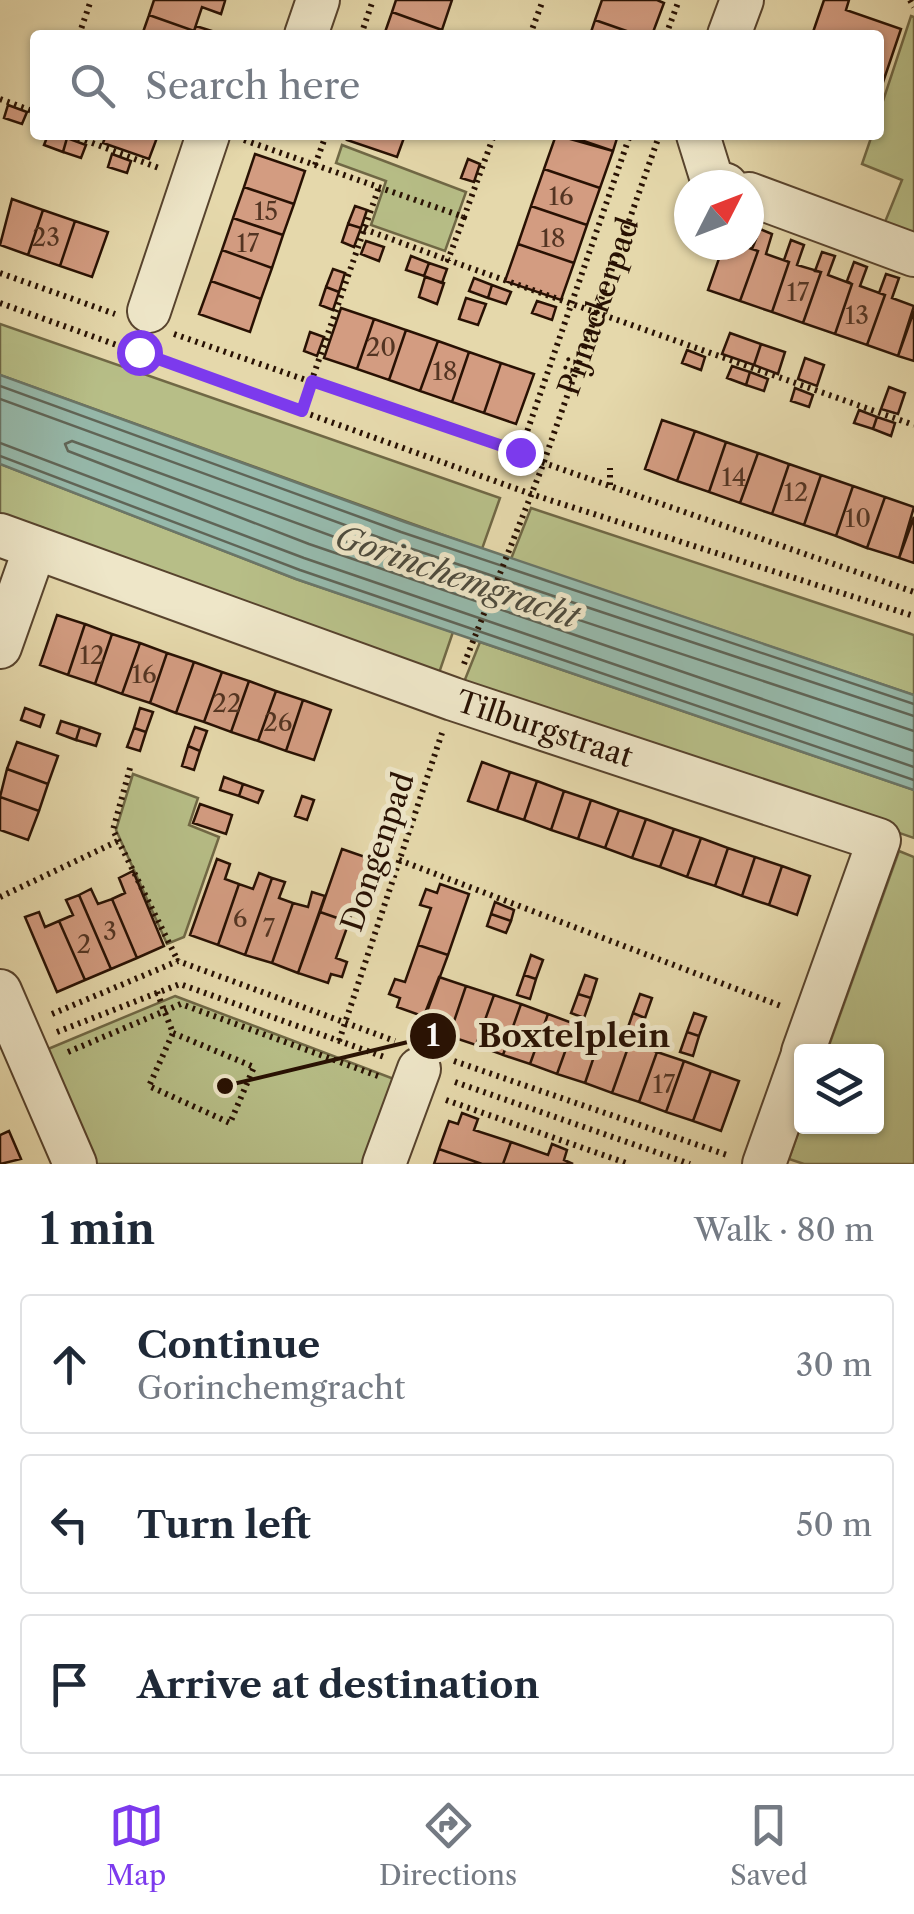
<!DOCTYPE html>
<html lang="en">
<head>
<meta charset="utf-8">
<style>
  :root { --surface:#fff; --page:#f2f2f3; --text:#1f2937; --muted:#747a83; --line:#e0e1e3; --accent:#7c3aed }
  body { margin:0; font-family:"Libre Caslon Text",serif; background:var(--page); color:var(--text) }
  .controls { position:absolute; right:30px; bottom:30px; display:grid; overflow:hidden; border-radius:10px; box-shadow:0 2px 8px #0004 }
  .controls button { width:90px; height:90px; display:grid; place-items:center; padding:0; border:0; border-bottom:2px solid var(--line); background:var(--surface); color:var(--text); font:50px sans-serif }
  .compass { position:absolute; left:674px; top:170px; width:90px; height:90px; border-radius:50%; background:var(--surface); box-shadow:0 2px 8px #0004; rotate:48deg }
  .stop { position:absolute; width:30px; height:30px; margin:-22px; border:8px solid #7c3aed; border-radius:50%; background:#fff }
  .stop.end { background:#7c3aed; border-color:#fff; box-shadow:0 2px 10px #0008 }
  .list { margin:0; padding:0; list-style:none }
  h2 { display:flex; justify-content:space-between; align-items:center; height:130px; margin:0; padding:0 40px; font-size:42px }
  h2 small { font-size:32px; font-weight:400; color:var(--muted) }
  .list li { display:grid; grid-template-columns:65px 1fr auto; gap:30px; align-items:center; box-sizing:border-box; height:140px; margin:0 20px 20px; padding:0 20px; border:2px solid var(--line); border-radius:10px }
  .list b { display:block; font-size:38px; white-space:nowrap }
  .list p { margin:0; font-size:32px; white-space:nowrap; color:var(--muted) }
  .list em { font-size:32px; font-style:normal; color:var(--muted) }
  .icon { flex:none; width:55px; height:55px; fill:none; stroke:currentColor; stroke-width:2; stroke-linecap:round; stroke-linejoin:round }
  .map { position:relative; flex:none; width:914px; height:1164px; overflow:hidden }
  .search { position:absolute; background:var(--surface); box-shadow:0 2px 8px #0004; left:30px; right:30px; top:30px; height:110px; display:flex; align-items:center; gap:25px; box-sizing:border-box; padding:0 35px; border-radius:10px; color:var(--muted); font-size:38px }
  .sheet { height:610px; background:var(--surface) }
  nav { display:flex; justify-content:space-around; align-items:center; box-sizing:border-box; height:140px; border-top:2px solid var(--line); background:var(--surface); font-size:28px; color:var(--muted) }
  nav a { display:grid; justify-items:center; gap:5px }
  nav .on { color:var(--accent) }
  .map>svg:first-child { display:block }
  .green { fill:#b7be87; stroke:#706845; stroke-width:2.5 }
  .water { fill:#96b9ab; stroke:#6a7668; stroke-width:2.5 }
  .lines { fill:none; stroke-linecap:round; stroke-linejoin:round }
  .shore { stroke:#5f6557; stroke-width:2.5 }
  .building { fill:#d39c81; stroke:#281103; stroke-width:2.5 }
  .minor-casing { stroke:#57432d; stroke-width:46 }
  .path { stroke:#281103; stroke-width:6; stroke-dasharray:2.5 5; stroke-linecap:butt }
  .minor { stroke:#eee6c8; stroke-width:42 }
  .route { stroke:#7c3aed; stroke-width:12 }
  .labels { text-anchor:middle; stroke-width:10; stroke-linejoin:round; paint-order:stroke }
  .number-label { font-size:25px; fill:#533422 }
  .street-label { font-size:30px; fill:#281103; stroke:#eee6c8 }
  .water-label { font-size:32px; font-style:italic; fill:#4e4c3e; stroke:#eee6c8 }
  .leader { fill:none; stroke:#281103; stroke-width:4 }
  .callout-dot { fill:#281103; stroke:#eee6c8; stroke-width:4 }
  .mark-label { font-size:30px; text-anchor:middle; font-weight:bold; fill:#fff }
  .callout-label { font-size:32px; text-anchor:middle; font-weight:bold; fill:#281103; stroke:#eee6c8; stroke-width:10; stroke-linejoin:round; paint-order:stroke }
</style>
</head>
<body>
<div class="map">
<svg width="914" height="1164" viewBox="0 0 914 1164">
  <rect width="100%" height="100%" fill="#e5d8ab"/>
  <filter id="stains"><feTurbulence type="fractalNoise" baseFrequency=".002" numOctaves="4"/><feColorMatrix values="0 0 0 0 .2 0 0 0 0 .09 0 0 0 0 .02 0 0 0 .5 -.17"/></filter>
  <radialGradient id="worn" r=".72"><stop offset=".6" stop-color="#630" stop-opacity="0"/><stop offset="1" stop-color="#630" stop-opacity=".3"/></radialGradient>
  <path class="green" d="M911 16 914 17V233L885 222 902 180 862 164 872 135H879V113Z
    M342 145 466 192 445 251 371 225 386 181 336 163Z
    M0 324 500 498 482 549 0 375Z
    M0 464 296 579 453 632 438 676 0 525Z
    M531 508 914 635V695L511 559Z
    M480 642 914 790V838L464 682Z
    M133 774 198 798 189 825 219 837 184 937 167 944 116 830Z
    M899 851 914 857V1164H804L789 1159 801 1125 876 1126V1052L827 1051Z
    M175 996 394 1079 364 1164H92L48 1049Z"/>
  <path class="water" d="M0 375 405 522 914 695V790L296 579 0 464Z"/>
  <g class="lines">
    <path class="shore" d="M0 386 401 532 914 704
      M0 399 397 544 914 716
      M0 443 304 558 914 767
      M0 456 300 570 914 780
      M914 731 392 558 72 441 65 444 68 451 309 544 914 751"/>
  </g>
  <path class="building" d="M154 0H223L225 1 221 14 202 7 194 31 149 15Z
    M396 0H452L442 30 392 12Z
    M602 0H657L664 3 652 35H638L595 20Z
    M824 0H849L846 10 901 29 879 94V35H812Z
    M392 12 442 30 440 35H384Z
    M149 15 194 31 196 26 215 32 142 35Z
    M595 20 638 35H590Z
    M8 105 27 112 22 124 4 118Z
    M48 135 67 138 63 152 44 145Z
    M106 135H158L149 159 103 143Z
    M349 135H405L397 157 347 140Z
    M556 135 613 151 600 188 544 169Z
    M566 135H618L613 151Z
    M67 138 86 145 81 158 63 152Z
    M112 154 131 161 127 173 108 167Z
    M255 154 305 171 294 204 244 187Z
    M468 159 480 164 474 182 461 178Z
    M544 169 600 188 587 225 531 206Z
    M244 187 294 204 283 235 233 218Z
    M12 199 43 210 28 255 0 245Z
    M355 206 367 210 361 228 348 224Z
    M531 206 587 225 574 263 518 244Z
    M43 210 75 221 60 266 28 255Z
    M233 218 283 235 272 268 222 250Z
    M75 221 108 232 92 277 60 266Z
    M348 224 361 228 354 247 342 242Z
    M760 229 772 234 766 254 789 262 772 312 740 301 758 251 752 249Z
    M791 240 804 245 797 265 821 272 803 323 772 312 789 262 784 260Z
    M366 241 384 247 379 261 361 254Z
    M518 244 574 263 561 300 505 281Z
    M740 245 758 251 740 301 708 290 722 250 709 245Z
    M222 250 272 268 261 299 211 281Z
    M822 252 835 256 828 275 852 284 835 334 803 323 821 272 815 271Z
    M411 256 429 263 424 276 406 270Z
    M854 262 867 267 860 286 885 295 867 345 835 334 852 284 847 281Z
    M429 263 447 269 442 283 424 276Z
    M333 269 345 273 339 292 326 287Z
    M886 274 899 278 892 298 914 306 898 356 867 345 885 295 879 293Z
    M425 277 444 283 437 304 419 297Z
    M474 278 492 285 488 298 469 291Z
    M211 281 261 299 250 332 199 314Z
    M492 285 511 292 506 304 488 298Z
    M326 287 339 292 333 310 320 305Z
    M466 298 486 304 478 325 459 319Z
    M537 301 556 307 552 320 532 313Z
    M341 308 374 319 357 369 324 358Z
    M914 311V361L898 356Z
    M374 319 406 330 389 380 357 369Z
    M406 330 438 341 420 391 389 380Z
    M310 332 324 337 317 356 304 351Z
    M730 333 761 344 754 365 722 354Z
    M438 341 469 352 452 402 420 391Z
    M761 344 785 352 778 374 754 365Z
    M687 350 705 357 701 370 682 363Z
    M469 352 501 363 484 413 452 402Z
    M805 358 824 365 817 386 798 379Z
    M501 363 534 374 516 424 484 413Z
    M732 366 750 372 746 385 727 378Z
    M750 372 768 379 764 391 746 385Z
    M889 387 905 393 898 414 881 409Z
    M795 388 813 395 809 407 791 401Z
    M859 410 877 417 873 429 854 423Z
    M877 417 895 423 891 436 873 429Z
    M662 420 695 431 677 481 645 469Z
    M695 431 726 442 709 492 677 481Z
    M726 442 758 453 740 503 709 492Z
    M758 453 789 464 772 514 740 503Z
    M789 464 821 475 804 525 772 514Z
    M821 475 853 486 836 536 804 525Z
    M853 486 885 497 867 548 836 536Z
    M885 497 914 507 899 558 867 548Z
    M914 517V563L899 558Z
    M57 615 85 624 68 675 40 665Z
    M85 624 112 634 95 684 68 675Z
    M112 634 140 643 122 694 95 684Z
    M140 643 167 653 150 703 122 694Z
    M167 653 194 662 176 713 150 703Z
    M194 662 222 672 204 722 176 713Z
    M222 672 249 681 231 732 204 722Z
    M249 681 276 691 258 741 231 732Z
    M276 691 303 700 286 751 258 741Z
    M303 700 331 710 314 760 286 751Z
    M25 708 44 715 40 727 21 720Z
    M140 708 153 712 146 732 134 728Z
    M61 721 80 727 76 740 57 733Z
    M80 727 100 734 96 746 76 740Z
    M195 727 207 731 200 751 188 746Z
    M134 728 146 732 140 751 127 747Z
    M17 742 58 756 48 784 7 769Z
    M188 746 200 751 194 770 182 766Z
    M482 762 510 772 497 811 468 801Z
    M7 769 48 784 39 811 0 797Z
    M510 772 537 781 524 820 497 811Z
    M224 777 243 784 239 796 220 790Z
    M537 781 564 791 551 830 524 820Z
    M243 784 263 791 258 803 239 796Z
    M564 791 591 800 578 839 551 830Z
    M302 796 314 800 307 820 295 816Z
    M0 797 39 811 28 840 0 830Z
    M591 800 619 810 605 848 578 839Z
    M200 804 232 815 226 834 193 823Z
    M619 810 646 819 632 858 605 848Z
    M646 819 674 829 660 867 632 858Z
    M674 829 701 838 687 877 660 867Z
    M701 838 728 848 715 886 687 877Z
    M728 848 755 857 742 896 715 886Z
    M342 849 371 859 368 869 378 872 372 888 362 884 349 922 320 912Z
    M755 857 782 866 769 905 742 896Z
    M217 859 230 864 225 879 239 884 218 945 190 935Z
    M782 866 810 876 797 915 769 905Z
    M133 871 164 946 137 958 112 899 125 893 119 878Z
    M259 873 272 878 245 955 218 945 239 884 253 889Z
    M272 878 285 882 279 898 293 903 272 963 245 955Z
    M440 884 469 894 448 955 418 945 431 908 420 905 426 889 437 893Z
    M91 889 98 904 112 899 137 958 111 969 79 895Z
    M312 892 325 896 298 973 272 963 293 903 308 907Z
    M79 895 111 969 85 980 59 921 73 915 66 900Z
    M495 902 514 910 511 921 491 914Z
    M39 912 45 927 59 921 85 980 57 992 25 917Z
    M320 912 349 922 336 958 347 962 342 977 331 974 328 983 298 973Z
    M491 914 511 921 506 933 487 926Z
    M418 945 448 955 425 1017 397 1007 400 998 389 994 395 979 405 982Z
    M531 955 543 960 536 979 524 975Z
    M524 975 536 979 530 999 517 995Z
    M585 975 597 979 591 998 578 994Z
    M439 977 466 986 449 1036 420 1026Z
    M466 986 494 995 476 1045 449 1036Z
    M578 994 591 998 584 1018 571 1013Z
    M640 994 652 998 645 1018 633 1013Z
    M494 995 521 1004 503 1055 476 1045Z
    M521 1004 548 1014 530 1064 503 1055Z
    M633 1013 645 1018 638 1037 626 1033Z
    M694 1013 706 1017 699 1036 687 1032Z
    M548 1014 575 1024 557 1074 530 1064Z
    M575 1024 602 1033 585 1083 557 1074Z
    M687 1032 699 1036 693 1056 680 1052Z
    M602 1033 630 1042 612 1093 585 1083Z
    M630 1042 657 1052 639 1102 612 1093Z
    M657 1052 684 1061 666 1112 639 1102Z
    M684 1061 711 1071 693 1121 666 1112Z
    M711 1071 739 1081 721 1131 693 1121Z
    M462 1113 478 1119 474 1130 511 1142 503 1164H482L439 1149 449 1121 458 1124Z
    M9 1131 21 1159 0 1164V1135Z
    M511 1142 548 1155 552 1144 567 1150 564 1160 573 1164H503Z
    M439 1149 482 1164H434Z"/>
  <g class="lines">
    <defs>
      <g id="minor">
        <path d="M306 35 318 0"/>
        <path d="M729 35 742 0"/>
        <path d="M698 135 712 180 726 185"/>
        <path d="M749 194 914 255"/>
        <path d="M149 311 208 135"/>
        <path id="s2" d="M0 535 453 699 879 840 803 1052"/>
        <path d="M0 647 35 548"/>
        <path d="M0 991 75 1164"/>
        <path d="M384 1164 419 1069"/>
        <path d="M764 1164 802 1057"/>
      </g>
    </defs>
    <use href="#minor" class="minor-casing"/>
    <g class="path">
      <path d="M910 0 914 7"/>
      <path d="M79 35 91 0"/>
      <path d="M361 35 373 0"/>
      <path d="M530 35 543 0"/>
      <path d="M666 35 679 0"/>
      <path d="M0 99 35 112"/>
      <path d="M71 135 159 168"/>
      <path d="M244 140 464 217 494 135"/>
      <path d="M315 165 326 135"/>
      <path d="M464 217 448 260 914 425"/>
      <path d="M364 229 448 260"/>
      <path d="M0 273 115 314"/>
      <path d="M0 303 531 494 914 616"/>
      <path d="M174 334 914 592"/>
      <path d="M301 411 379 187"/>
      <path d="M520 452 630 135"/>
      <path d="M610 485V468"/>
      <path id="s1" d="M464 664 541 470 659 136"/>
      <path d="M130 768 113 830 178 961"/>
      <path d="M399 860 781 1006"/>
      <path d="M0 897 118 841"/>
      <path d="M157 992 173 1033 149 1086 230 1123 254 1067 173 1033"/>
      <path d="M52 1014 178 961 395 1041"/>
      <path d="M57 1032 180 984 387 1058"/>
      <path d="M339 1041 442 733"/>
      <path d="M68 1052 181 1004 378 1076"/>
      <path d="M454 1061 730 1156"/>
      <path d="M455 1082 690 1164"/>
      <path d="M446 1100 629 1164"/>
    </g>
    <use href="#minor" class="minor"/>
  </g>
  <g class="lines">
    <path class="route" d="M139 352 302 411 312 381 520 452"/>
  </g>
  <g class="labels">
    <g class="number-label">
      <text x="561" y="205">16</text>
      <text x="266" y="220">15</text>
      <text x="46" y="246">23</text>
      <text x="553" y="247">18</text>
      <text x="248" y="252">17</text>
      <text x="798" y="301">17</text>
      <text x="857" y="324">13</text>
      <text x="381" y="356">20</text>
      <text x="445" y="380">18</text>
      <text x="734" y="486">14</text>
      <text x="796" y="501">12</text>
      <text x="858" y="527">10</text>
      <text x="92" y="664">12</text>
      <text x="144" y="683">16</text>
      <text x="227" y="712">22</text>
      <text x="278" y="731">26</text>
      <text x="240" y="927">6</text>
      <text x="269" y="937">7</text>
      <text x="110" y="940">3</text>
      <text x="84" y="953">2</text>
      <text x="664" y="1093">17</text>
    </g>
    <g class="street-label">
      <text dy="10" stroke="none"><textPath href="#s1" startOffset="382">Pijnackerpad</textPath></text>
      <text dy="10" stroke="none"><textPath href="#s2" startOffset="578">Tilburgstraat</textPath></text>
      <text transform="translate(378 852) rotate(-71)" y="10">Dongenpad</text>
    </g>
    <g class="water-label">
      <text transform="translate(457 577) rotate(19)" y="11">Gorinchemgracht</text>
    </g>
  </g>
  <path class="leader" d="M225 1086L433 1036"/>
  <g class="callout-dot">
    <circle cx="225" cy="1086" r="10"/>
    <circle cx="433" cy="1036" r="25"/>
  </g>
  <g class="mark-label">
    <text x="433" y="1046">1</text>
  </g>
  <g class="callout-label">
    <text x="574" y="1047">Boxtelplein</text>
  </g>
  <rect width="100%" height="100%" filter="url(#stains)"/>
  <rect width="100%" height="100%" fill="url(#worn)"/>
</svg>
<div class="controls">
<button><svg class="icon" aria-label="layers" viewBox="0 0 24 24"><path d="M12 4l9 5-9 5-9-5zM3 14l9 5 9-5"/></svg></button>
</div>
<svg class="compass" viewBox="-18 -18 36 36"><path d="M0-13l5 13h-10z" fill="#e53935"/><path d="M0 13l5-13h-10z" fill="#747a83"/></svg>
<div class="stop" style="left:139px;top:352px"></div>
<div class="stop end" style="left:520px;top:452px"></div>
<div class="search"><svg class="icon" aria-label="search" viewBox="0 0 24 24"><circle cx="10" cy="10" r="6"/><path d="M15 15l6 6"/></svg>Search here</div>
</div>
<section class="sheet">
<h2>1 min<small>Walk · 80 m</small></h2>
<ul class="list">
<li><svg class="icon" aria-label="ahead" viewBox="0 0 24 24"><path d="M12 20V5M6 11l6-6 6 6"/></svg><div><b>Continue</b><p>Gorinchemgracht</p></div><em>30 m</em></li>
<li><svg class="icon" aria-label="left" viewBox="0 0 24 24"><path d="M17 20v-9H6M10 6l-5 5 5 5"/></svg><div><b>Turn left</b></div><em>50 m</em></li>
<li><svg class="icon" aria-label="arrive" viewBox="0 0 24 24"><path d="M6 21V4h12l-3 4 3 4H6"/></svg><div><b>Arrive at destination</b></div></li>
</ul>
</section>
<nav>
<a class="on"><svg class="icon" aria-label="map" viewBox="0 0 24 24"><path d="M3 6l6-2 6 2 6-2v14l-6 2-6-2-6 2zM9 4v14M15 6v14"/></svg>Map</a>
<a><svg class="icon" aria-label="directions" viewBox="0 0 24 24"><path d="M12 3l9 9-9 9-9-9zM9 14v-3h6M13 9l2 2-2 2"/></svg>Directions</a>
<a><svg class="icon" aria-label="saved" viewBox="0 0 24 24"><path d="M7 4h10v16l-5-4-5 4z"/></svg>Saved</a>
</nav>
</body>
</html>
